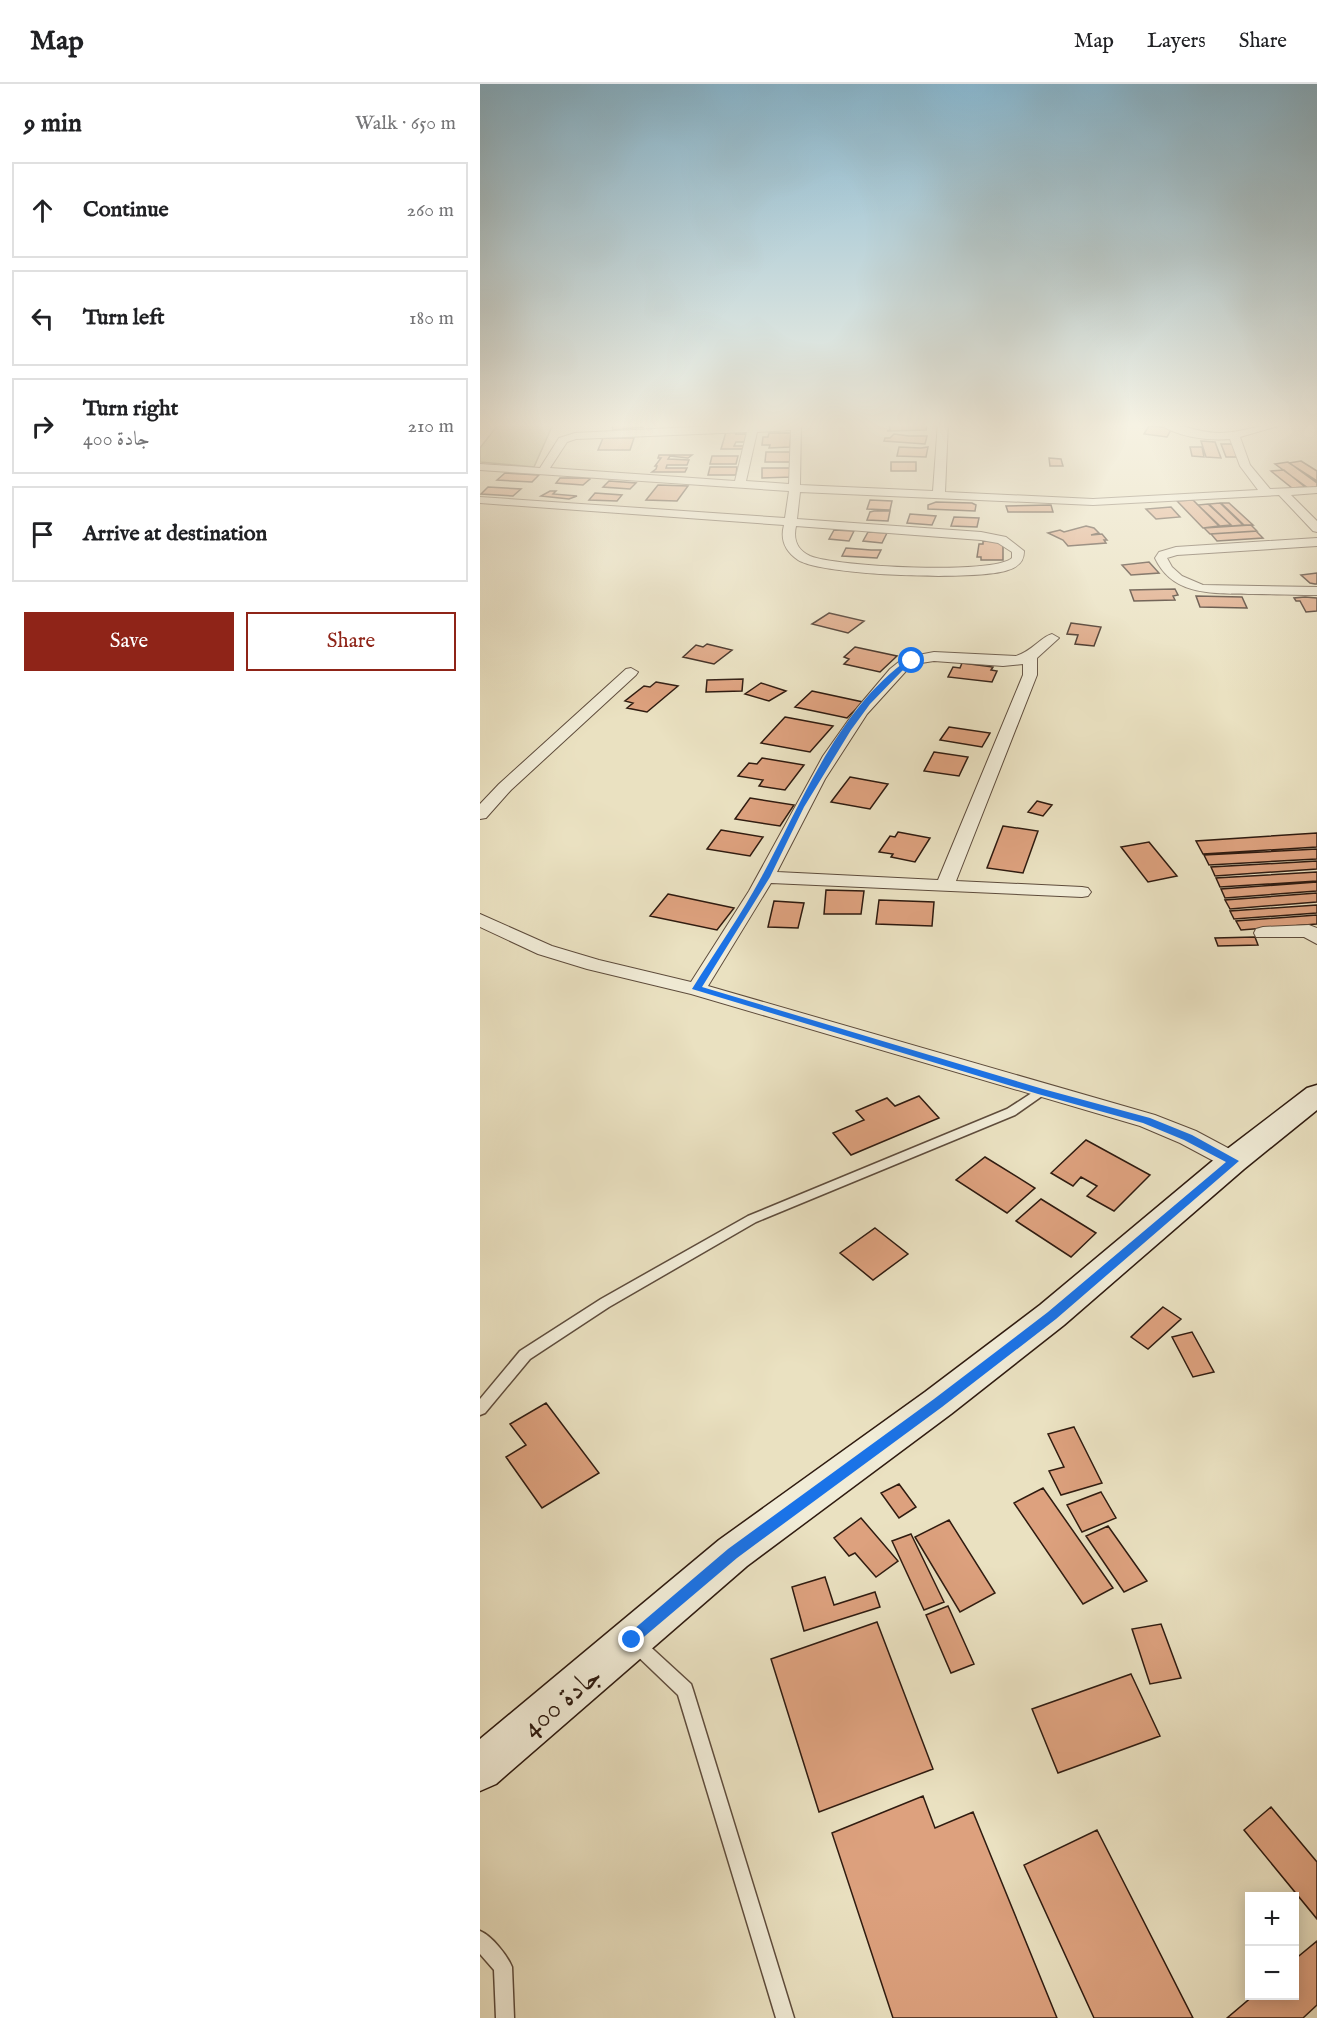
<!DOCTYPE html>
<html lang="en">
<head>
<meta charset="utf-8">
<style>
  :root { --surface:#fff; --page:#f6f6f6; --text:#202124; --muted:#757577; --line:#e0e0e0; --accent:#8f2418 }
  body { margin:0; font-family:"IM FELL English",Amiri,serif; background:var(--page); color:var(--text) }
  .controls { position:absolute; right:18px; bottom:18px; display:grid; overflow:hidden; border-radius:0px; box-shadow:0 3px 15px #0003 }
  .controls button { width:54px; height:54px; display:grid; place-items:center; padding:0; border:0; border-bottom:2px solid var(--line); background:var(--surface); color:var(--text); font:30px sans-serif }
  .stop { position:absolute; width:18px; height:18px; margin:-14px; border:4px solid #1a73e8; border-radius:50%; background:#fff }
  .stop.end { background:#1a73e8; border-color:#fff; box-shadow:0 2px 6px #0008 }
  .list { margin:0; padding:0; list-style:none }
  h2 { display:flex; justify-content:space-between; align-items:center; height:78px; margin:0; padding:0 24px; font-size:26px }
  h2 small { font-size:20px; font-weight:400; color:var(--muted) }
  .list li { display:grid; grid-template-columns:39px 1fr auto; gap:18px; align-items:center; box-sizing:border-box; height:96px; margin:0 12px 12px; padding:0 12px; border:2px solid var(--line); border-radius:0px }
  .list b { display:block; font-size:22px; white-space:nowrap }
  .list p { margin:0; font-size:20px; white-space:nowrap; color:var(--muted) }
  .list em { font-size:20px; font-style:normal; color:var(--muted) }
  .actions { display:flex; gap:12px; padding:18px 24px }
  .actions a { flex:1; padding:14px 0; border:2px solid var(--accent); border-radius:0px; text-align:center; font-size:21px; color:var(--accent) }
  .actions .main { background:var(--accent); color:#fff }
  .icon { flex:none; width:33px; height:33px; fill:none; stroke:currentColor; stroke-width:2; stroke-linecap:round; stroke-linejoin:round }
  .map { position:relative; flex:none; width:837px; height:1934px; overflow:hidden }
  header { display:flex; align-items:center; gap:36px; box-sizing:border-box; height:84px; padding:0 30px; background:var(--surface); border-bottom:2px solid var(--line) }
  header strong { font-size:28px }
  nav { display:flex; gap:33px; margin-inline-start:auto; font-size:21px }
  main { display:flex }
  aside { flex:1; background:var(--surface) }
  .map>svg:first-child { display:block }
  .green { fill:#bdc18e; stroke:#766e4f; stroke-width:1.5 }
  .building { fill:#dda17e; stroke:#2f1b10; stroke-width:1.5 }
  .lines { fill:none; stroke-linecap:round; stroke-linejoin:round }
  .lane-casing { stroke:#5e4c3c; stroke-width:3 }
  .street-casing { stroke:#5e4c3c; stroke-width:2 }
  .secondary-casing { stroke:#2f1b10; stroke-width:3 }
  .lane { fill:#f1ecd7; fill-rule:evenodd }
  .street { fill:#f1ecd7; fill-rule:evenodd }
  .secondary { fill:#f1ecd7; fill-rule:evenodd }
  .route { fill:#1a73e8 }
  .labels { text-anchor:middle; stroke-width:6; stroke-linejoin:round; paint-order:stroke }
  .near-street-label { font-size:28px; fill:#2f1b10; stroke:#f1ecd7 }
</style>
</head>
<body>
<header>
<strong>Map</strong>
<nav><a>Map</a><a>Layers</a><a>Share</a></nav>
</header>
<main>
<aside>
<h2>9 min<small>Walk · 650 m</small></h2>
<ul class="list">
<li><svg class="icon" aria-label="ahead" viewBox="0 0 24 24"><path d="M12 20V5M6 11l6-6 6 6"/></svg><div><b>Continue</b></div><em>260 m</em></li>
<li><svg class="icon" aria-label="left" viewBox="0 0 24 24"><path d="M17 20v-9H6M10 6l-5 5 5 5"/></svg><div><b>Turn left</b></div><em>180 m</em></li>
<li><svg class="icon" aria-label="right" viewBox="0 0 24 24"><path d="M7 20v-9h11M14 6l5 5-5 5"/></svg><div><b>Turn right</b><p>جادة 400</p></div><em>210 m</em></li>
<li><svg class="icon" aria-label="arrive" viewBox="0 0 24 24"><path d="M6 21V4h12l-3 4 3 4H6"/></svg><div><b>Arrive at destination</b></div></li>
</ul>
<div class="actions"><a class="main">Save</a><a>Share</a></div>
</aside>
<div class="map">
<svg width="837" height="1934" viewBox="0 0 837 1934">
  <rect width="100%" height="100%" fill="#eae1c1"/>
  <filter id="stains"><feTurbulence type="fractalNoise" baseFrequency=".00333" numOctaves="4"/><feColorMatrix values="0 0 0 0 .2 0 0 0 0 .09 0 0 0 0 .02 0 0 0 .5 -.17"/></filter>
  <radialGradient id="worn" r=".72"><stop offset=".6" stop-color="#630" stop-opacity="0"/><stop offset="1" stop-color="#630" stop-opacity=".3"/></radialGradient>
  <path class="green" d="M20 338H74L54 383 0 378V364Z"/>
  <path class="building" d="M131 338H161L163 343 133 346Z
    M409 338H447L446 346 407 347 410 346Z
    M669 342 692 344 687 353 664 350Z
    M257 347 256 350H266L265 358H256L254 362H265L264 365H241L246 348Z
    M289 349H311L310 363 289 364 290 361H282L283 353H288Z
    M414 350 429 352H447L445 360 404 357 405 354H410Z
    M123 354H154L150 366H118Z
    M721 357 735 358 741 374 726 373Z
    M741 360H755L760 373H746Z
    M419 363 441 364 448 363 446 373 417 372Z
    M710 363H722L724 373 712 372Z
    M286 368H311L310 378H285Z
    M179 371H212L208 374 190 372 188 375 209 376 207 381H187L186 384H207L205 388H172L176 385 177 382H175L181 374H178Z
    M232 372H258L256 380H230Z
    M569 374 581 375 583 382H570Z
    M821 377 837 387V397L809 379Z
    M411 378H436V387H411Z
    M808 378 837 399V403L828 404 795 380Z
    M230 383H257L256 391H228Z
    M282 384H311L312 393 282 394Z
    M804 386 825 403 812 404 791 387Z
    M25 389 59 391 52 398 17 396Z
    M80 394H107L110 395 103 401 76 399Z
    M129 397 156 399 150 405 123 403Z
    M178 401 208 402 197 417 166 416Z
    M8 403 41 405 33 412 1 410Z
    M70 407H76L73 410 97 412 89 415 61 412Z
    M115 409 142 411 137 417 109 416Z
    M390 416 412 417 410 426 387 425Z
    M713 416 739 442 723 444 697 417Z
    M456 418 492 419 496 421 495 427 448 425V421Z
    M740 419 763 441 752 442 729 420Z
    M741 419H749L773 441H764Z
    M728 420 751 441 740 442 718 421Z
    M571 421 573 428H528L526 422Z
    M691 423 700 433 676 435 666 425Z
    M394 427H410L408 437 387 436 390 428Z
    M430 430 456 432 452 441 427 439Z
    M474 433 499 434 497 443 471 442Z
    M771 441 777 447 730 450 724 444Z
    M606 442 614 444 619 449 611 451 622 450 627 456H624L626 459 588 462 583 456 568 449 580 446 584 448Z
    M354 446 374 447 369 457 349 455Z
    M776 447 783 454 737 457 731 450Z
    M388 448 407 449 402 459 383 457Z
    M503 457 523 458V476H501V473H497L499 460H503Z
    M366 464 391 466H401L397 474 362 472Z
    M669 478 679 489 651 491 642 481Z
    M837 489V500H835L830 499 821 491Z
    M695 505 698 511 693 512 695 516 654 517 650 506Z
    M716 512 762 513 767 524 720 523Z
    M825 513 837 514V527L826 528 820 517H816L814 514Z
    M349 529 384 537 368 549 332 540Z
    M591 539 621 543 614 562 595 560 598 551 587 550Z
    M227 560 252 566 234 580 203 573 216 561 223 563Z
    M375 563 417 572 400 588 364 580 369 575 364 573Z
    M482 579 513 583 511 586 517 587 512 598 468 593 473 583 480 584Z
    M263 595 262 607 226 608 227 596Z
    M176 598 198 602 167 628 147 624 153 619 145 617 164 602 170 603Z
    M281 599 306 607 289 617 265 610Z
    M332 607 383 618 367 634 315 623Z
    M305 633 353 642 330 668 281 659Z
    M469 643 510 649 502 663 460 656Z
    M454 668 488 673 479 692 444 687Z
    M282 674 324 681 305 706 279 702 283 696 258 692 269 679 277 680Z
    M370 693 408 700 390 725 351 718Z
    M270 714 314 721 300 742 255 735Z
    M557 717 572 721 563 732 548 728Z
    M523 742 558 747 543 789 507 784Z
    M241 746 283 753 270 772 227 765Z
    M418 748 450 754 435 778 411 773 413 770 399 768 410 752 415 753Z
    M837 749V763L723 770 716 757Z
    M669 758 697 792 668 798 641 763Z
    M837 765V775L729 781 724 771Z
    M837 777V785L735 792 731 783Z
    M837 788V797L740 803 736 794Z
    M837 798V807L745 814 741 805Z
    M346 806 384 807 381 830H344Z
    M837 809V818L750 825 745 816Z
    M188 810 254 824 237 846 170 832Z
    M399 816 454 818 452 842 396 840Z
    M294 817 324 819 318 844 288 843Z
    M837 821V829L754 835 750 827Z
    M837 831V840L761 846 756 837Z
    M775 853 778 861 738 862 735 854Z
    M439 1012 459 1034 371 1071 353 1049 384 1036 376 1027 407 1014 415 1022Z
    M606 1056 670 1091 634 1127 607 1112 617 1102 601 1093 593 1102 571 1089Z
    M505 1073 555 1104 527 1129 476 1096Z
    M561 1115 616 1149 591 1173 536 1137Z
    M395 1144 428 1170 393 1196 360 1169Z
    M683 1223 701 1235 668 1265 651 1253Z
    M712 1248 734 1288 713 1293 692 1253Z
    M66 1319 119 1389 62 1424 26 1373 46 1361 30 1340Z
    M594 1343 622 1399 581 1411 569 1387 584 1383 568 1350Z
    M419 1400 436 1423 419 1434 401 1409Z
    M563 1404 633 1504 603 1520 534 1419Z
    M621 1408 636 1434 602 1448 587 1421Z
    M381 1434 418 1477 396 1493 375 1469 369 1472 354 1454Z
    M469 1436 515 1509 480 1528 435 1453Z
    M628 1442 667 1497 644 1508 606 1452Z
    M431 1450 464 1518 444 1526 412 1457Z
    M345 1493 354 1521 395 1508 400 1523 324 1547 312 1503Z
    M468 1522 494 1580 471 1589 446 1531Z
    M397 1538 453 1685 339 1728 291 1575Z
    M681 1540 701 1594 670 1600 652 1545Z
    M651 1590 680 1652 578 1689 552 1625Z
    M443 1712 455 1744 493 1728 577 1934H413L352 1749Z
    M791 1723 837 1778V1835L764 1746Z
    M617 1746 713 1934H614L544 1781Z
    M837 1857V1921L823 1934H747L773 1912H814V1876Z"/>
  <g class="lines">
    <defs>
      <path id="lane" d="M561 1003 565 1004 566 1007 565 1010 535 1031 276 1138 129 1223 50 1275 5 1329 0 1331V1315L40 1267 121 1215 268 1132 527 1025Z
        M157 1553 163 1556 211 1600 213 1606 314 1934H296L198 1611 151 1566 149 1561 151 1556Z
        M0 1847C12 1852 27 1871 32 1883L34 1934H16L14 1886 0 1870Z"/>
      <path id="street" d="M311 338H321L320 401 453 407 458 338H468L465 408 613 415 778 406 760 382 750 355C726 357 696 353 676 338 699 338 718 350 741 349 766 348 788 338 812 338L760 353 770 381 790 405 837 403V409L811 411 837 437V448L833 447 799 411 613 421 320 408 317 435 501 448 526 453 544 467C544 478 538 483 528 486 500 497 343 492 318 476 305 467 300 456 304 441L0 419V413L305 434 309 407 0 386V380L60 384 79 354 95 349ZM311 346 309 400 266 397 277 348ZM267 348 255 397 70 384 87 358 96 355ZM316 442 501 456 518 459 532 468V474C514 491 356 483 330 472 317 466 313 455 316 442Z
        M837 454V462L697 471 687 474 692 483 702 492 723 501 837 503V511C815 511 794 510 772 510 735 509 693 513 675 474L679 468 696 463Z
        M572 550 579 554 557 574V591L476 797 602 803 608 804 611 808 608 812 602 813 291 799 228 902 675 1031 716 1047 761 1071 764 1077 761 1083 753 1085 745 1083 700 1059 660 1042 211 910 107 885 58 870 0 843V830L72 862 119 876 211 898 269 807 343 672 377 624 410 585 420 577 433 572 454 568 536 572C552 567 561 553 572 550ZM454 577 523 582 543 580V591L458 796 297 788 345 695 387 630 427 586 441 579Z
        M151 584 158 588 156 591 31 706 6 734 0 735V720L19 700 146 585Z
        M829 841 837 844V860L824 853H776L774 849 776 845 783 843Z"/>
      <path id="secondary" d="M837 1001V1026L764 1085 584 1241 471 1330 267 1482 16 1700 0 1707V1655L239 1456 445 1308 560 1221 742 1069 827 1004Z"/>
    </defs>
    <use href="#lane" class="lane-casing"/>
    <use href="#street" class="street-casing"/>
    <use href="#secondary" class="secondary-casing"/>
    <use href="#lane" class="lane"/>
    <use href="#street" class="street"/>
    <use href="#secondary" class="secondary"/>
  </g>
  <linearGradient id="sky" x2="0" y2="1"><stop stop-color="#88b8d1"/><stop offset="0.56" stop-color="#f6f2e3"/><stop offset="1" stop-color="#f6f2e3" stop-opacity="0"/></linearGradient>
  <rect width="837" height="609" fill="url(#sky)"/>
  <path class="route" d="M429 575 435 577 422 587 390 620 371 646 324 723 290 793 222 903 563 1005 670 1034 712 1051 759 1077 576 1235 462 1323 257 1474 152 1563 147 1561 145 1556 147 1551 248 1465 454 1315 568 1228 746 1078 704 1056 663 1039 558 1010 212 905C235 868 261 831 282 792 321 720 359 623 429 575Z"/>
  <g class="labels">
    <g class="near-street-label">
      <text transform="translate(81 1616) rotate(-40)" y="10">جادة 400</text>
    </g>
  </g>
  <rect width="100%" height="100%" filter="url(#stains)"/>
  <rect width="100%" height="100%" fill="url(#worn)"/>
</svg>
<div class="controls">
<button>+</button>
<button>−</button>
</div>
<div class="stop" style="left:432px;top:577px"></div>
<div class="stop end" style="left:152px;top:1556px"></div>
</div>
</main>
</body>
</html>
